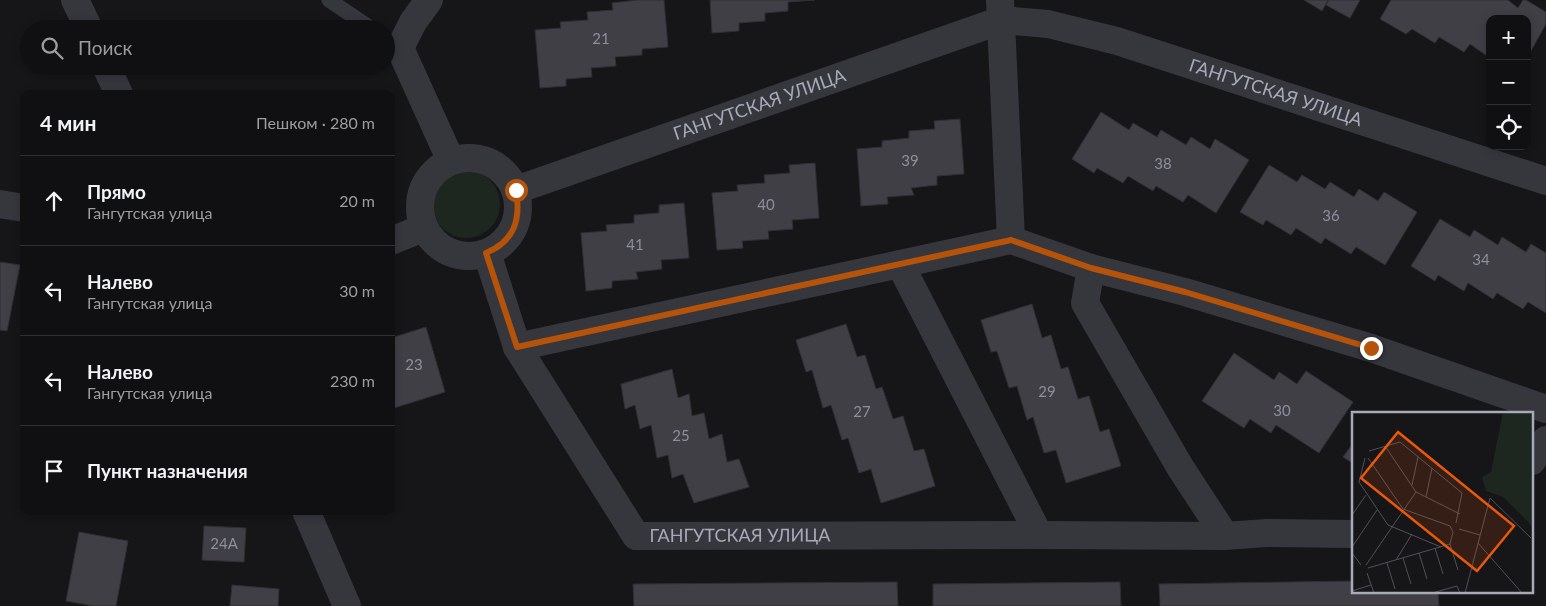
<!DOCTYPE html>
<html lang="ru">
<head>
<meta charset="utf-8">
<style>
  :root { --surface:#101012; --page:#1e1e20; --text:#f1f3f6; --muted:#9c9d9f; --line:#303032 }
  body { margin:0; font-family:Lato,sans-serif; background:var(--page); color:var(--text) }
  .controls { position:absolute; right:15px; top:15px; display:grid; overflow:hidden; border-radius:10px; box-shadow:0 2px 8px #0003 }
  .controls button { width:45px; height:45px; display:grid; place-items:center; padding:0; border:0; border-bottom:1px solid var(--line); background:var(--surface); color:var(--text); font:25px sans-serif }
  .stop { position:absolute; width:15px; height:15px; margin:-11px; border:4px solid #b45309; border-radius:50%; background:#fff }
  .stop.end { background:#b45309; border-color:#fff; box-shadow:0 1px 5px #0008 }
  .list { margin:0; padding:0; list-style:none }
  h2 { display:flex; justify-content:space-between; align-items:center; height:65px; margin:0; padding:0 20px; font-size:21px }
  h2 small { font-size:16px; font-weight:400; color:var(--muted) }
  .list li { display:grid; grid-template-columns:32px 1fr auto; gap:15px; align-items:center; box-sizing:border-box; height:90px; padding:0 20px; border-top:1px solid var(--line) }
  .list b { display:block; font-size:19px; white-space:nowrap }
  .list p { margin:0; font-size:16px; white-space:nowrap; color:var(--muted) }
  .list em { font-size:16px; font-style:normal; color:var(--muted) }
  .icon { flex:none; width:28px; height:28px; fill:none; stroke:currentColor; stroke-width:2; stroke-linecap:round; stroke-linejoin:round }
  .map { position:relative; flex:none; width:1546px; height:606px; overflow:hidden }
  .search { position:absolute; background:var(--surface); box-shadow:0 2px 8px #0003; left:20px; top:20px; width:375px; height:55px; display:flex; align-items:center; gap:12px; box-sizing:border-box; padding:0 18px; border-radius:28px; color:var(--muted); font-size:19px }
  .panel { position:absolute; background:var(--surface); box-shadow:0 2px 8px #0003; left:20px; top:90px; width:375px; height:425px; border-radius:10px }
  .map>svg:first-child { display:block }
  .green { fill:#1d261f }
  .building { fill:#403f45; stroke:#302f34 }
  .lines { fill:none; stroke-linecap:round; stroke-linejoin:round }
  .lane { stroke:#36363d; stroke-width:15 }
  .street { stroke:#36363d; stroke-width:28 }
  .route { stroke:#b45309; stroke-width:6 }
  .labels { text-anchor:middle; stroke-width:4; stroke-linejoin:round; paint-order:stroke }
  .number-label { font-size:15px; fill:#8c8f9c }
  .street-label { font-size:18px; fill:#a6aab9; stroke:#111013 }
  .inset-road { fill:none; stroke:#505158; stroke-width:1 }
  .view { fill:#e8590c; fill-opacity:0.15; stroke:#e8590c; stroke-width:2.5 }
  .inset-edge { fill:none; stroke:#a6aab9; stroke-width:2.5 }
</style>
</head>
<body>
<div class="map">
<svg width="1546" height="606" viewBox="0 0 1546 606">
  <rect width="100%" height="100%" fill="#161518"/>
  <path class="green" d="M432 204a34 34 0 1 1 68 0a34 34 0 1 1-68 0Z"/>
  <path class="building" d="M638 0H664L668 47 642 49V55L615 57 616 66 591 68 592 77 566 79V86L540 88 535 30 561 28 560 22 588 20 587 12 613 10 612 3Z
    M710 0H815L788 2V11L765 13V21L739 23V31L712 33Z
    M1304 0H1328L1322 11Z
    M1329 0H1360L1350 18 1326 5Z
    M1391 0H1508L1518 8 1523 0H1526L1546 12V24L1527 58V19H1490V58L1470 44 1464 52 1439 37 1435 43 1412 29 1406 34 1380 19Z
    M1101 112 1129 130 1133 123 1157 137 1161 130 1186 145 1191 137 1210 149 1215 139 1249 160 1216 213 1188 195 1183 202 1156 186 1153 191 1128 176 1123 183 1097 168 1094 173 1072 159Z
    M960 119 964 174 937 176V185L911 188 914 195 887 197 888 204 861 206 857 149 882 147V141L909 138V131L935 129 934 121Z
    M815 163 819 218 792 220 793 229 768 231 769 239 742 241 743 248 717 250 712 193 738 191 737 185 765 183 764 175 790 173 789 165Z
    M1269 165 1297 182 1302 175 1325 189 1330 182 1354 197 1359 189 1378 201 1384 192 1417 212 1385 265 1356 247 1351 254 1325 238 1321 244 1296 228 1291 235 1266 220 1263 225 1240 212Z
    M684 203 689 258 661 260 662 269 636 272 638 279 612 281V288L586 291 581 233 607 231 606 225 634 223V215L659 213V205Z
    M1440 219 1470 237 1474 230 1498 245 1502 237 1526 252 1531 244 1546 253V313L1528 302 1523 309 1497 293 1493 299 1468 283 1464 291 1438 275 1435 281 1411 266Z
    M0 262 20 265 7 331 0 330Z
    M1032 304 1042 338 1051 335 1061 369 1068 367 1078 399 1089 396 1100 432 1109 429 1121 466 1066 483 1056 450 1044 453 1033 417 1027 420 1017 386 1009 388 997 351 991 352 981 320Z
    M846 324 857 357 865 355 876 389 882 387 893 419 903 416 914 451 924 449 935 486 881 503 871 469 859 473 848 438 842 440 831 405 823 408 812 370 806 372 796 340Z
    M426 327 445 392 391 409V338Z
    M1234 353 1274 380 1279 372 1297 384 1306 371 1353 402 1319 453 1276 425 1271 433 1250 419 1244 428 1202 401Z
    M672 369 678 398 689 394 692 416 704 413 709 439 722 434 727 462 739 459 749 487 694 503 683 474 672 478 668 455 657 458 651 425 640 429 635 405 625 409 621 384Z
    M1354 442V464L1343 457Z
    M204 526 246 528 244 562 202 560Z
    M79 532 128 541 116 606H94L66 601Z
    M1354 581V592H1438L1439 606H1160L1159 584Z
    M897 582 898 606H634L633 584Z
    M1120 582 1121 606H933V584Z
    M232 585 279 589 278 606H230Z"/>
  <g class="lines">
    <path class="lane" d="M329 0 372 29"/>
    <g class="street">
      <path d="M75 0 89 29"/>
      <path d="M429 0 413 22 400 48 451 161"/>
      <path d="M1000 0 1011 240"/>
      <path d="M106 66 119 94"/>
      <circle cx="469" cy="207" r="49"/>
      <path id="s1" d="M516 190 1002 20 1048 24 1117 41 1546 181"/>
      <path d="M0 204 24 208"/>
      <path d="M391 241 423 228"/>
      <path id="s2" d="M487 253 517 347 636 536 1039 535 1225 536 1267 533 1354 534"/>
      <path d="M900 264 1039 535"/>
      <path d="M1091 268 1085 303 1180 467 1225 536"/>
      <path d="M517 347 1011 240 1091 268 1185 292 1371 348 1546 409"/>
      <path d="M1532 461 1546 440"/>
      <path d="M306 511 347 606"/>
    </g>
  </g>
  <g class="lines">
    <path class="route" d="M516 190C521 219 515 241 486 253L517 347 1011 240 1091 268 1185 292 1371 348"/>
  </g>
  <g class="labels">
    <g class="number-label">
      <text x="601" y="44">21</text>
      <text x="910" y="166">39</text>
      <text x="1163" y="169">38</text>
      <text x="766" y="210">40</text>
      <text x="1331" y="221">36</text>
      <text x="635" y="250">41</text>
      <text x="1481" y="265">34</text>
      <text x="414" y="370">23</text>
      <text x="1047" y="397">29</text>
      <text x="1282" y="416">30</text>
      <text x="862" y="417">27</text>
      <text x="681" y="441">25</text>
      <text x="224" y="549">24А</text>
    </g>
    <g class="street-label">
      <text dy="6" stroke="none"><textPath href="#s1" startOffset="799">ГАНГУТСКАЯ УЛИЦА</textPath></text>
      <text dy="6" stroke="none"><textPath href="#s1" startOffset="258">ГАНГУТСКАЯ УЛИЦА</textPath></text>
      <text dy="6" stroke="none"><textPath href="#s2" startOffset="426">ГАНГУТСКАЯ УЛИЦА</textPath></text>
    </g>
  </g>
  <g transform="translate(1352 412)">
    <rect width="181" height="181" fill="#161518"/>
    <path d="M151 0H181V115L151 85 134 79 130 65 139 60Z" fill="#1d261f"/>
    <path class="inset-road" d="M33 34 64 80 108 102M17 39 48 30 110 81 104 111M13 46 7 70 36 113 89 135M16 46 51 97 98 114M60 73 66 45M74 85 80 56M0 103 14 83M107 117 128 123M126 131 170 181M98 132 101 120 98 114M98 132 106 158M0 135 25 98M83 136 91 162M0 141 9 153M67 141 75 167M51 146 59 172M44 148 60 122M35 151 43 177M14 153 64 80M16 156 98 132M15 161 22 181M0 179 19 173M80 181 105 174 108 181M113 181 138 86 179 126"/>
    <path class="view" d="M46 20 162 114 125 159 9 66Z"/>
    <rect width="181" height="181" class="inset-edge"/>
  </g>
</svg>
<div class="controls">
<button>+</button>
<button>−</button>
<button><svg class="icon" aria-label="locate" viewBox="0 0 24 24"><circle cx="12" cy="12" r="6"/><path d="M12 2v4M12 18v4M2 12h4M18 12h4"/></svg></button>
</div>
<div class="stop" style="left:516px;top:190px"></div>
<div class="stop end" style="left:1371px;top:348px"></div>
<div class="search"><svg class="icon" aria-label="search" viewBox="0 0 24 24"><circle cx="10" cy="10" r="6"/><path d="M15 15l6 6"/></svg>Поиск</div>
<section class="panel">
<h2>4 мин<small>Пешком · 280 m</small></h2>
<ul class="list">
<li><svg class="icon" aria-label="ahead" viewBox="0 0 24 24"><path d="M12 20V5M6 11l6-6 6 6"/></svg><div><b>Прямо</b><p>Гангутская улица</p></div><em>20 m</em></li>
<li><svg class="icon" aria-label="left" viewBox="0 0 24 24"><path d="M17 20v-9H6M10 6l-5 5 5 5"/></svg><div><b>Налево</b><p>Гангутская улица</p></div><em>30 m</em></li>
<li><svg class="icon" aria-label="left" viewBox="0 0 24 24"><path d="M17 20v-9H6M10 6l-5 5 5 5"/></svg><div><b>Налево</b><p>Гангутская улица</p></div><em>230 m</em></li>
<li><svg class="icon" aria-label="arrive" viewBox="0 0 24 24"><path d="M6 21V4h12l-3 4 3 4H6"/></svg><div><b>Пункт назначения</b></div></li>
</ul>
</section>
</div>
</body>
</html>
